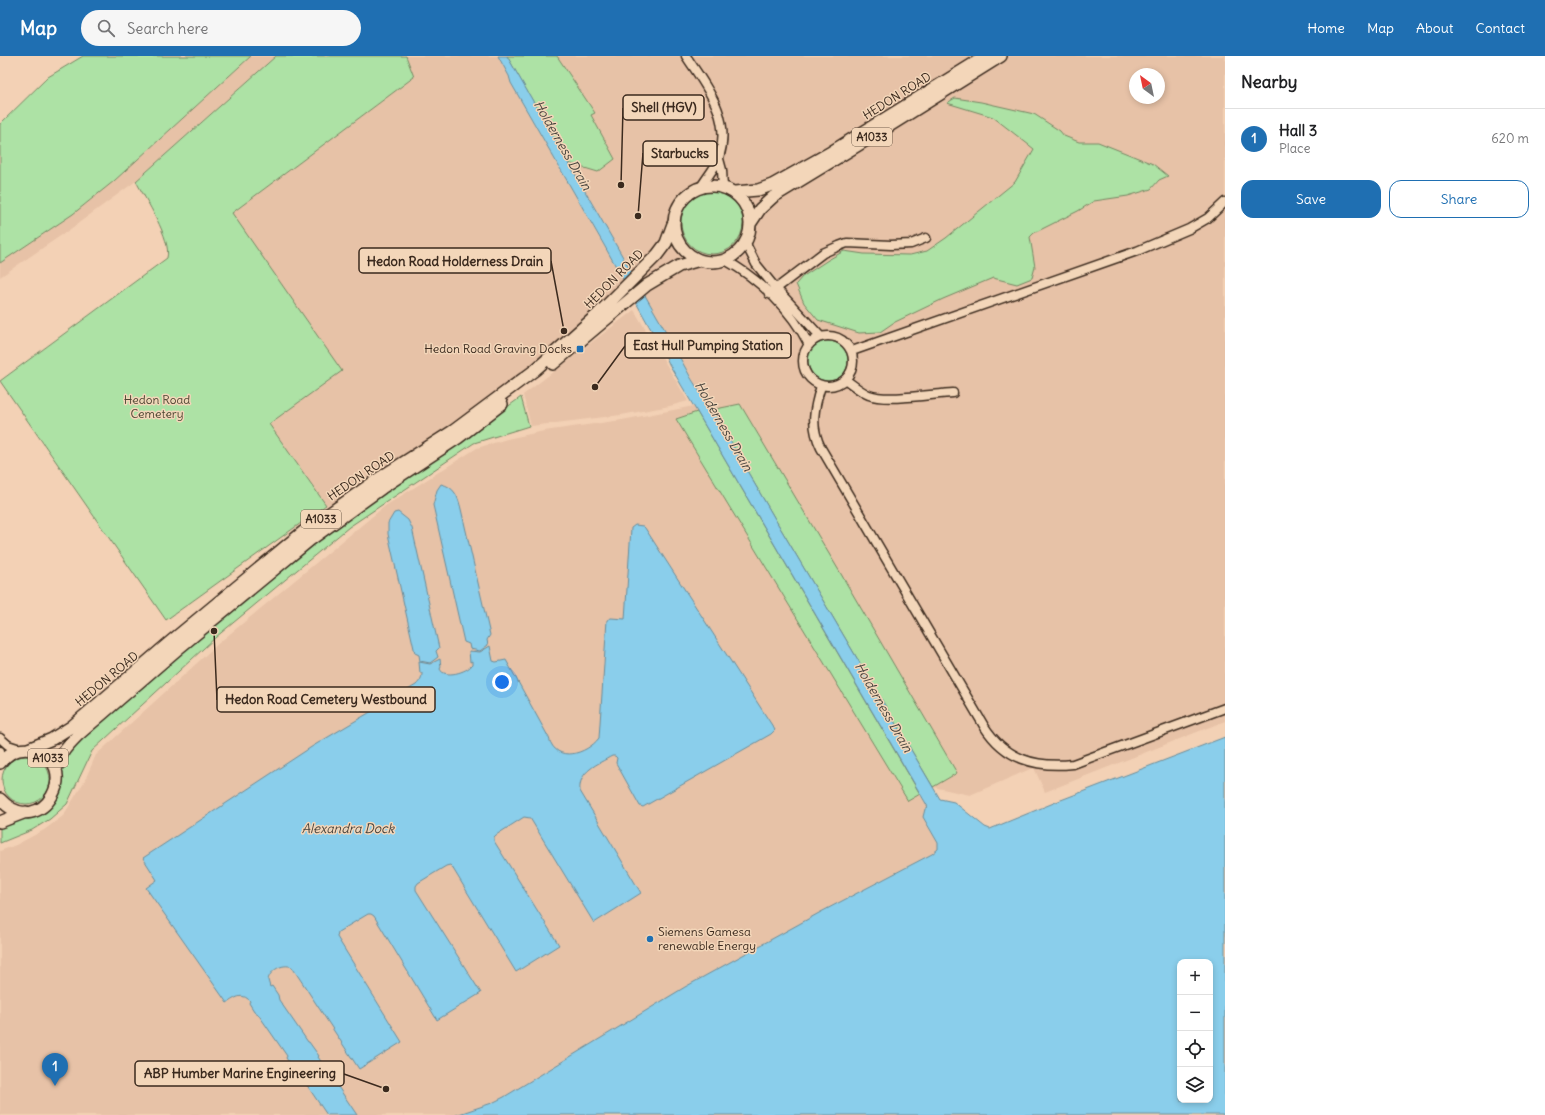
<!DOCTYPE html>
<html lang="en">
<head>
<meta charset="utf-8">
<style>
  :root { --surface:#fff; --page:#f6f6f6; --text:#202124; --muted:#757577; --line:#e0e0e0; --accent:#1f6fb2 }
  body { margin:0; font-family:Delius,sans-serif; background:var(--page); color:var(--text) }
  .controls { position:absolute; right:12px; bottom:12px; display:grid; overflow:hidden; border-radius:8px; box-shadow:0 2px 6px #0003 }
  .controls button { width:36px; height:36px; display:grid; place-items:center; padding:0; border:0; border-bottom:1px solid var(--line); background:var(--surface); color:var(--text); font:20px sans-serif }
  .compass { position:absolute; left:1129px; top:12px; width:36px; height:36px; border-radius:50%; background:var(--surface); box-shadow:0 2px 6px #0003; rotate:327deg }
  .you { position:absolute; left:502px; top:626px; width:14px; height:14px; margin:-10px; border:3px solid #fff; border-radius:50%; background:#1a73e8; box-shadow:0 0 0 6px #1a73e833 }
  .badge { display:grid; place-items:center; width:26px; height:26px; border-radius:50%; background:var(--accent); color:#fff; font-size:13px; font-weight:700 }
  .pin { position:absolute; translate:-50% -33px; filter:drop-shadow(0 1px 2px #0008) }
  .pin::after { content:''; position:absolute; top:21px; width:14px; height:12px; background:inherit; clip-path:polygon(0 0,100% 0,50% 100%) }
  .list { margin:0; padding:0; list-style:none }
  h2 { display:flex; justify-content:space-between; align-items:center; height:52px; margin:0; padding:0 16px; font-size:17px }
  h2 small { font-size:13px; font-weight:400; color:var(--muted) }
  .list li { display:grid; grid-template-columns:26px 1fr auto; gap:12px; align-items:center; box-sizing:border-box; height:60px; padding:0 16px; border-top:1px solid var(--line) }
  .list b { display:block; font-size:15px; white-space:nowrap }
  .list p { margin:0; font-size:13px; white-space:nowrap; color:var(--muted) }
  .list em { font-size:13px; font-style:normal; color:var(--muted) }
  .actions { display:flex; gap:8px; padding:12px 16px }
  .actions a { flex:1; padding:9px 0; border:1px solid var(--accent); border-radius:12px; text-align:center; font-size:14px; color:var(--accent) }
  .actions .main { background:var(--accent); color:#fff }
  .icon { flex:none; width:22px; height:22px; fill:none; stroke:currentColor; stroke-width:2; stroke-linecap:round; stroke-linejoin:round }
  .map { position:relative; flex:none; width:1225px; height:1059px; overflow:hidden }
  header { display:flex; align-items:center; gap:24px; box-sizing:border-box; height:56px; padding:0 20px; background:var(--accent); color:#fff }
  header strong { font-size:19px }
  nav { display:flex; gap:22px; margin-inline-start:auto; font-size:14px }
  .search { width:280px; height:36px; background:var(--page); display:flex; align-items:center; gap:10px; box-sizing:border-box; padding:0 14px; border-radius:22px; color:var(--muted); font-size:15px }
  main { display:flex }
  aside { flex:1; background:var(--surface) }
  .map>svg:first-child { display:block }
  .built { fill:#e7c2a7; fill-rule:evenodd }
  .green { fill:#ade2a5; stroke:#748662 }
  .water { fill:#8aceeb; stroke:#6a8c99; fill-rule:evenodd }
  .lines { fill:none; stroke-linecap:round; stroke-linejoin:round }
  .minor-casing { stroke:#3b2a1e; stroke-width:11 }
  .highway-casing { stroke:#3b2a1e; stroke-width:14 }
  .minor { stroke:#f3d6b9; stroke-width:8 }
  .highway { stroke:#f3d6b9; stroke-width:11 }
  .poi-dot { fill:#1f6fb2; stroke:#f3d6b9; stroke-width:1.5 }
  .labels { text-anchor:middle; stroke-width:3; stroke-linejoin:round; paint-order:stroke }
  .shield { fill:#f3d6b9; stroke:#725e4c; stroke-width:1 }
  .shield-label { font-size:11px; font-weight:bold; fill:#3b2a1e }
  .street-label { font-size:12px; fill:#3b2a1e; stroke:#f3d6b9 }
  .poi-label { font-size:12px; fill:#3b2a1e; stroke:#f3d6b9; text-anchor:end }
  .park-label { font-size:12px; fill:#4c4632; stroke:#f3d6b9 }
  .water-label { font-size:13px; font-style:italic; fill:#47433d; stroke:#f3d6b9 }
  .leader { fill:none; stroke:#3b2a1e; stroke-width:1.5 }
  .callout-dot { fill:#3b2a1e; stroke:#f3d6b9; stroke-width:1.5 }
  .callout { fill:#f3d6b9; stroke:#3b2a1e; stroke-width:1.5 }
  .callout-label { font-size:13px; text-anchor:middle; font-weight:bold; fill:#3b2a1e }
</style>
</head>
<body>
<header>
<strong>Map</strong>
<div class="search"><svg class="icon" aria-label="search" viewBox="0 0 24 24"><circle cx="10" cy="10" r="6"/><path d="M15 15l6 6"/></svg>Search here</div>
<nav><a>Home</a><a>Map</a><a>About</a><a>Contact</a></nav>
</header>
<main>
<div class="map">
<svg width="1225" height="1059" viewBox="0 0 1225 1059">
  <rect width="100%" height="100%" fill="#f3d1b5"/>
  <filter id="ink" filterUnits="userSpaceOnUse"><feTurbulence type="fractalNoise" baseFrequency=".025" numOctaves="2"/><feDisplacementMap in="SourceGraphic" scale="8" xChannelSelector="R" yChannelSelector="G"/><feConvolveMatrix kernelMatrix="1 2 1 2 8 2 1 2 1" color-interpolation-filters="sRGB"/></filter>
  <g filter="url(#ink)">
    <path class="built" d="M251 0H276L136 125 69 174 0 221V207L73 158 114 125Z
      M406 0H498L509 20 511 27 630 235 589 274 374 432 326 449 269 368 341 315 232 157 414 21Z
      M557 0H1225V665L1045 736 1034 712 1028 714 970 739 933 731 957 717 740 348 711 354 673 291 665 275 568 107 598 116 615 103 591 59 595 57ZM1135 18H1159V42H1135ZM712 136 720 137 729 141 738 150 741 156 742 172 740 179 735 188 685 151 694 142Z
      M634 254 688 345 670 350 621 359 531 370 523 339Z
      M694 350 697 356 676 363 908 745 920 738 928 751 925 753 923 761 938 787V793L932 798 819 857 504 1041 492 1047 456 1059H0V795L16 789 44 774 63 760 84 726 96 699 220 586 385 450 477 392 507 383 544 375 622 364Z"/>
    <path class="green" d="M83 0H251L114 125 73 158 0 207V68L48 21Z
      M276 0H406L414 21 232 157 342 315 269 368 326 449 166 564 0 325 167 202C172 183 145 143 136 125Z
      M507 0H557L595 57 591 59 615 103 598 116 568 107Z
      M955 42 981 46 1034 58 1060 75 1064 80 1079 86H1098L1153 108 1168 120 1159 124 1151 133 1128 140 1094 145 1078 155 1034 177 1030 181 1035 211 1032 222 1017 228 993 222 943 243 893 267 880 276 859 277 818 264 804 247 796 228 802 221 828 204 844 195 864 198 910 199 927 195 946 182 1015 126 1034 93 993 61 947 47Z
      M681 167a31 31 0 1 1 62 0a31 31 0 1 1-62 0Z
      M808 305a20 20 0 1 1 40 0a20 20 0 1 1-40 0Z
      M521 341 529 370 474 387 349 471 216 581 92 695 67 748 50 763 32 774 0 787V771L57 740 63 726 61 713 65 695 311 485 462 384Z
      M740 348 841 518 957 717 933 731 782 475 739 401 720 365 711 354Z
      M697 356 920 738 908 745 676 363Z
      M2 724a24 24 0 1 1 48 0a24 24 0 1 1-48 0Z"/>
    <path class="water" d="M498 0H507L665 274 667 281 680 302 691 322 711 354 720 365 739 401 782 475 940 743 954 746 985 771 990 773 1061 744 1225 681V1059H456L492 1047 504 1041 685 931 819 857 932 798 938 793V787L923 761 925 753 928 751 669 308 659 285 653 277 604 189 511 27 509 20ZM1180 906H1210V1044H1180Z
      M441 428C455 431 458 441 461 453L490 579 487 584 488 589 480 595 470 593 469 588 464 586 433 449 437 434Z
      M398 456 408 464 412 472 439 592 436 595 438 601 430 607 420 605 419 599 415 597 388 478V467L394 457Z
      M635 469 643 470 645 472 775 674 771 678 643 751 640 750 616 707 617 702 615 700H612C598 708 578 715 580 735L641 837 594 867 530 762 524 761 496 779 494 781V785L559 889 516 916 452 811 450 809 446 810 418 827 416 830V834L481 937 437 964 374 860 371 858H368L338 876 337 881 402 986 359 1013 292 911C283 907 270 914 268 924L270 931 272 930 278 939 279 944 308 986H309L319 1000 318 1001 357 1059H327L296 1013 293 1012 286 1002 287 1000 258 958 254 955 249 947 250 945C242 936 235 942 227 947L146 832 157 824 143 802 313 690 416 629C420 625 422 622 422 617H420L419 606 430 608 440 603 441 611 440 613C444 623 467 616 472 609V605L470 606 469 595 480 596 490 590 493 605 496 606 506 604 549 682C556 708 587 698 599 682L607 564 611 562 625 563 631 472Z"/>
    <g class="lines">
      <defs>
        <path id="minor" d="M686 0C707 32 732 61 719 102 717 109 705 124 701 131
          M719 103 722 114 723 131
          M745 186 756 208 773 229 821 281
          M725 204C758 222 792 254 809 289
          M769 238 823 197 839 190 847 187 891 189 911 188 926 182
          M803 305a25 25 0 1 1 50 0a25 25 0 1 1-50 0Z
          M852 295 1137 195 1189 173 1208 162 1225 146
          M846 324C853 329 861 336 869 339 886 346 933 338 953 337
          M821 330C814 352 810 370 821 392L984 670C1005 703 1035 712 1073 708L1225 652
          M0 682 8 689 20 693
          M0 695V706"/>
        <path id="highway" d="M674 168a38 38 0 1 1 76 0a38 38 0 1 1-76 0Z
          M735 136 758 134 772 129 831 96 986 0
          M750 168 760 153 773 141 878 77 1001 0
          M553 308 647 229 679 210 700 204
          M28 693 52 683 71 671 170 586 303 476 378 423 453 375 535 314 598 258 657 199 666 187 673 168
          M0 707C8 697 19 691 32 694 86 705 42 789 0 743
          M56 714C60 697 66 691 78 679L179 592 310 484 382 432 458 382 502 348
          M0 766 26 756"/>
      </defs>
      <use href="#minor" class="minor-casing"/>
      <use href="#highway" class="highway-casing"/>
      <use href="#minor" class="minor"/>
      <use href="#highway" class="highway"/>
    </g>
  </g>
  <g class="poi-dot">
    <rect x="576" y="289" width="8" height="8" rx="2"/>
    <circle cx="650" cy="883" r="4"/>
  </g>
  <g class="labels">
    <g class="shield">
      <rect x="852" y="72" width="40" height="18" rx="3"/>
      <rect x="301" y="454" width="40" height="18" rx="3"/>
      <rect x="28" y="693" width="40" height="18" rx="3"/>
    </g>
    <g class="shield-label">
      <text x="872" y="85">A1033</text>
      <text x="321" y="467">A1033</text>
      <text x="48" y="706">A1033</text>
    </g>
    <g class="street-label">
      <text transform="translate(897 40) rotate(-32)" y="4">HEDON ROAD</text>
      <text transform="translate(614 223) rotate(-45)" y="4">HEDON ROAD</text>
      <text transform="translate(361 420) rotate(-34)" y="4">HEDON ROAD</text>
      <text transform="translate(107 623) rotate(-40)" y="4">HEDON ROAD</text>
    </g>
    <g class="poi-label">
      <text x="572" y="297">Hedon Road Graving Docks</text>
      <text x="658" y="880" text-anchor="start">Siemens Gamesa<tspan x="658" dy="14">renewable Energy</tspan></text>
    </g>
    <g class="park-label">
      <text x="157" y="348">Hedon Road<tspan x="157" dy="14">Cemetery</tspan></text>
    </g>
    <g class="water-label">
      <text transform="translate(563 89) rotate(60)" y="5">Holderness Drain</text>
      <text transform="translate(724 370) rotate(60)" y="5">Holderness Drain</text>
      <text transform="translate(884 651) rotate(60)" y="5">Holderness Drain</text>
      <text x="348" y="777">Alexandra Dock</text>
    </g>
  </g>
  <path class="leader" d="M621 129L623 52M638 160L643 97M564 275L551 205M595 331L625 290M214 575L217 644M386 1033L344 1018"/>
  <g class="callout-dot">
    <circle cx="621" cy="129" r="4"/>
    <circle cx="638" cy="160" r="4"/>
    <circle cx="564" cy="275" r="4"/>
    <circle cx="595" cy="331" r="4"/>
    <circle cx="214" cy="575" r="4"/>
    <circle cx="386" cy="1033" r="4"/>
  </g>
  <g class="callout">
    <rect x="623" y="39" width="81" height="25" rx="4"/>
    <rect x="643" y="85" width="74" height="25" rx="4"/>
    <rect x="359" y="192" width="192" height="25" rx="4"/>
    <rect x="625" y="277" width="166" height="25" rx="4"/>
    <rect x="217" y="631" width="218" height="25" rx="4"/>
    <rect x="135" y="1005" width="209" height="25" rx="4"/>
  </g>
  <g class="callout-label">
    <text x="664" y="56">Shell (HGV)</text>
    <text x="680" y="102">Starbucks</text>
    <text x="455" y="210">Hedon Road Holderness Drain</text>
    <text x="708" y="294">East Hull Pumping Station</text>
    <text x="326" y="648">Hedon Road Cemetery Westbound</text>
    <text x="240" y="1022">ABP Humber Marine Engineering</text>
  </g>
</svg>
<div class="controls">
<button>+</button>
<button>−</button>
<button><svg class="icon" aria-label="locate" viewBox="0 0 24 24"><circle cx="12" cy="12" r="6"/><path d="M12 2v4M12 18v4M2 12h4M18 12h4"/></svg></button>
<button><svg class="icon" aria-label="layers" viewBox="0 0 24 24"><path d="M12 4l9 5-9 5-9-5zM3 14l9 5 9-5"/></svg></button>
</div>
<svg class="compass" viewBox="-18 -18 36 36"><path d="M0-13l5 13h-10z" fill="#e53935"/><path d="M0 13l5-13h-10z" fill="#757577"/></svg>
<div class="you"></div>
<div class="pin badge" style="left:55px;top:1030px">1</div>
</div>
<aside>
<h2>Nearby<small></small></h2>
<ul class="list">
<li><span class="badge">1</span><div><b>Hall 3</b><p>Place</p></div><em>620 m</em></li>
</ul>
<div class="actions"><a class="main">Save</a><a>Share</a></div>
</aside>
</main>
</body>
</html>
